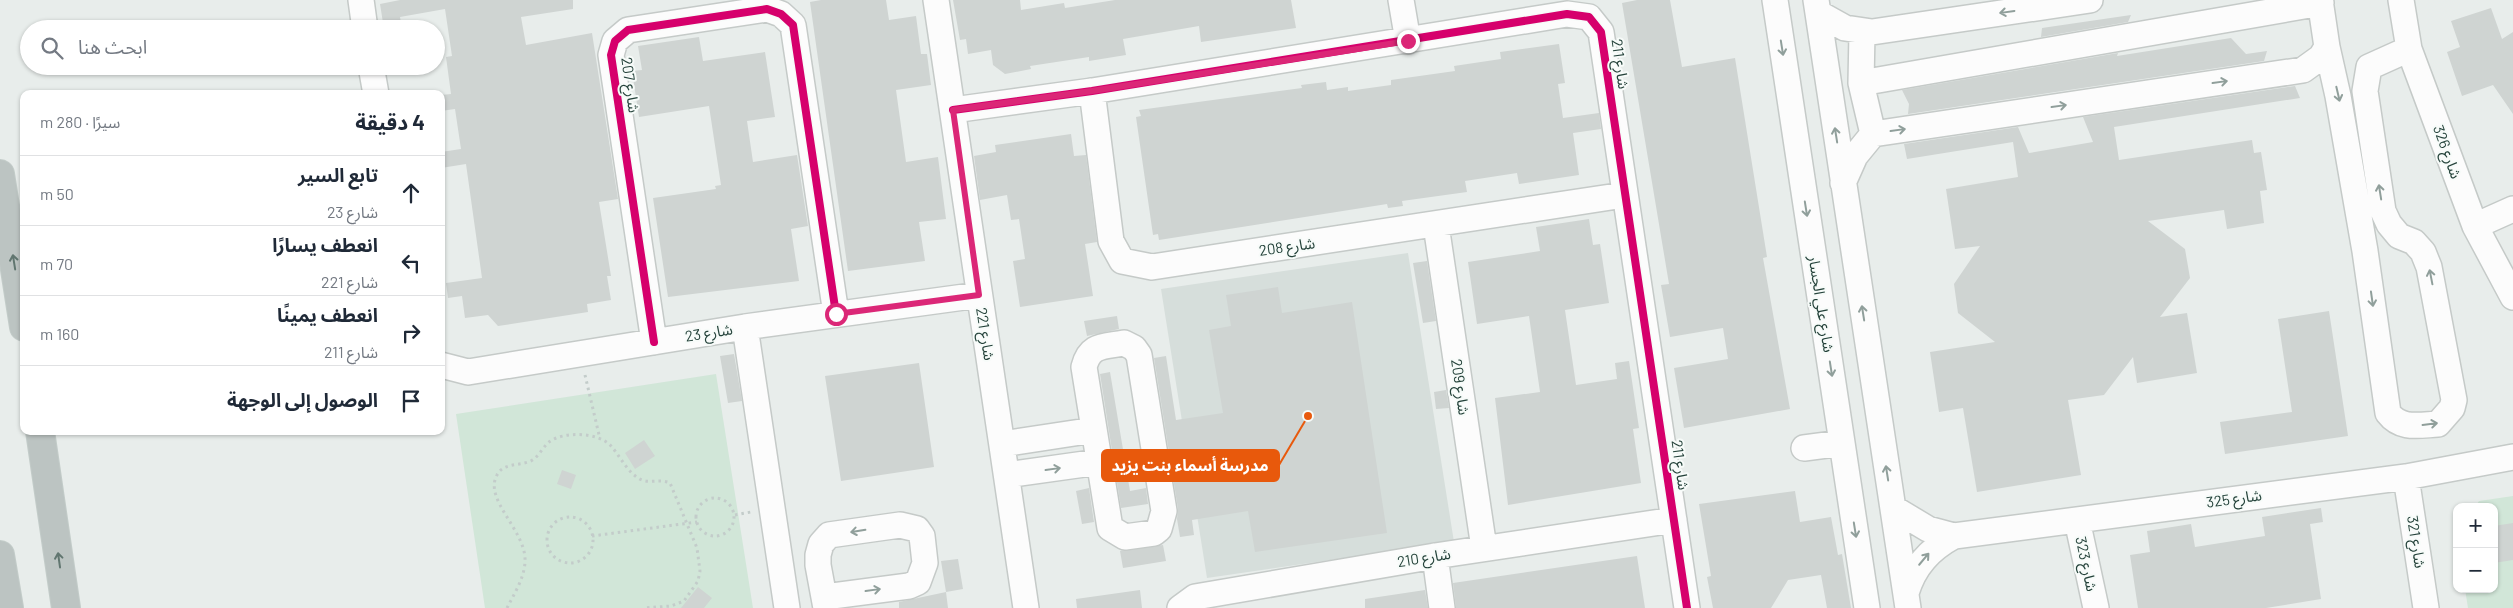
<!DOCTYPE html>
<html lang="ar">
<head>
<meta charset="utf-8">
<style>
  :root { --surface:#fff; --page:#f6f6f7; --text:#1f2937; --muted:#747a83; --line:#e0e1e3 }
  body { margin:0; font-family:Barlow,"Noto Sans Arabic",sans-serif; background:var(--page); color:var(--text); direction:rtl }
  .controls { position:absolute; right:15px; bottom:15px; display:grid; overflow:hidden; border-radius:10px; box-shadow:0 1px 4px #0004 }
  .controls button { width:45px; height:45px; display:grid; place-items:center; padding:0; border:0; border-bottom:1px solid var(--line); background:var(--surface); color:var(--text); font:25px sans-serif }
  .stop { position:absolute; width:15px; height:15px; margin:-11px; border:4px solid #db2777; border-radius:50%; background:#fff }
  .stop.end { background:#db2777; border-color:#fff; box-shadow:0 1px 5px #0008 }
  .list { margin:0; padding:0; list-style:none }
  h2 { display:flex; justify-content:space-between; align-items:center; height:65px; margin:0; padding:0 20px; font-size:21px }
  h2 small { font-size:16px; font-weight:400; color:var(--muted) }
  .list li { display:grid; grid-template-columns:32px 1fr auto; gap:15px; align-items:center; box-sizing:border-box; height:70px; padding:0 20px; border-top:1px solid var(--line) }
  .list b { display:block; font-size:19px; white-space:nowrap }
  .list p { margin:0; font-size:16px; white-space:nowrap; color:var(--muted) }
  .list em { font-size:16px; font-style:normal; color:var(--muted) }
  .icon { flex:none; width:28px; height:28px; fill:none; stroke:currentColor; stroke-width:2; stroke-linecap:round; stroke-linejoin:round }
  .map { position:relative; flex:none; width:2513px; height:608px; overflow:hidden; direction:ltr }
  .search { position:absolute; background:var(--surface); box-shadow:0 1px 4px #0004; left:20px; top:20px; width:425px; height:55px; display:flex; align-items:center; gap:12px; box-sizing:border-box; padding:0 18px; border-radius:28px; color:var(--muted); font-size:19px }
  .panel { position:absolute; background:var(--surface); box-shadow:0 1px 4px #0004; left:20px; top:90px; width:425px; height:345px; border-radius:10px; direction:rtl }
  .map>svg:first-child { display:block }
  .built { fill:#d6dedb }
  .green { fill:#d1e6d8 }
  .building { fill:#cfd4d2 }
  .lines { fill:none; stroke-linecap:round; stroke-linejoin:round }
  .minor-casing { stroke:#c5cac8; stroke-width:28 }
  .highway-casing { stroke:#c3ccc9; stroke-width:30 }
  .path { stroke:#c3ccca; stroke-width:3; stroke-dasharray:2.5 4; stroke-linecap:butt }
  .minor { stroke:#fcfcfc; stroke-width:25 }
  .highway { stroke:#bcc4c2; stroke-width:28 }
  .cycleway-casing { stroke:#f7fbf9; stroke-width:11 }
  .cycleway { stroke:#d6006c; stroke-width:8 }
  .oneway { stroke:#909f9b }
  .oneway2 { stroke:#617670 }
  .route { stroke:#db2777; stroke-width:6 }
  .labels { text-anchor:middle; stroke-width:4; stroke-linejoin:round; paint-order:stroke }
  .street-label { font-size:15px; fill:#24423a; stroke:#f7fbf9 }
  .leader { fill:none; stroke:#e8590c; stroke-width:2 }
  .callout-dot { fill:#e8590c; stroke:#f7fbf9; stroke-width:2 }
  .callout { fill:#e8590c; stroke:#e8590c; stroke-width:2 }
  .callout-label { font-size:16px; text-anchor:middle; font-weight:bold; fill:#fff }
</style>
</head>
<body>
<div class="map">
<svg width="2513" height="608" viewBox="0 0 2513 608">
  <rect width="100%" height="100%" fill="#e8edeb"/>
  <path class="built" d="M1408 253 1454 542 1207 578 1161 289Z"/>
  <path class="green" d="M716 374 753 608H485L456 414Z
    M2513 496V608H2468L2465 589H2494V507H2475L2479 501Z"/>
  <path class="building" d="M400 0H573V9L521 17 526 45 592 33 618 199 599 202 611 276H607L611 300 587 304 588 312 498 326 488 315 465 318 462 296 448 298 446 283 482 278 466 164 441 168V152L461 149 455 109 441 111V95L451 94 446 57 452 56 445 9 400 17 402 29H384L380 4Z
    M821 0H886L889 20 916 16 921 54H927L931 85 896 90 906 162 938 157 946 219 919 222 925 261 848 271 810 2Z
    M953 0H1020L1021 10 1064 3 1065 8 1115 0H1291L1296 28 1201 42 1199 26 1123 39 1126 55 1089 61V57L1030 66 1031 69 1005 74 993 65 991 50 968 54 966 39 960 40Z
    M1637 0H1670L1682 67 1735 58 1767 257 1763 258 1790 409 1684 428 1674 368 1728 359 1723 328 1670 337 1661 285 1669 284 1622 3Z
    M2491 8 2502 39 2513 32V114L2493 85 2462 96 2447 52 2460 47 2451 21Z
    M2131 15 2128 22 2041 37 2042 28Z
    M699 37 703 61 765 52 775 117 747 121 753 162 797 155 808 226 791 229 799 281 668 297 653 198 716 189 715 186 721 185 709 106 639 117 632 71 642 70 638 46Z
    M2231 38 2246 54 2267 51 2264 61 1908 114 1909 104 1902 90 2118 53 2117 56Z
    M1559 44 1565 83 1558 84 1563 118 1599 113 1601 129 1573 133 1579 175 1519 184 1517 173 1465 181 1467 192 1402 201 1403 206 1388 208 1387 204 1159 240 1158 234 1153 235 1136 117 1141 116 1139 110 1302 88 1301 85 1326 82 1327 90 1348 87V91L1391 85V80L1455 71 1454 66 1501 59 1500 52Z
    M2295 86 2300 98 2114 127 2119 160 2252 140 2254 153 2261 152 2267 190 2260 191 2264 223 2227 229 2224 210 2148 221 2185 249 2190 278 2160 317 2187 313 2197 373 2137 383 2133 357 2104 395 2068 400 2081 475 1977 492 1963 408 1939 412 1930 352 1995 342 1958 313 1954 284 1980 246 1955 249 1946 189 2018 177 2013 142 1907 159 1904 144 2018 127 2029 153 2093 142 2083 117Z
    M1071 134 1074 156 1086 155 1097 242 1085 244 1093 296 1020 307 1013 261 1025 259 1019 219 1011 220 1007 195 980 200 974 156 996 152 995 145Z
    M1589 219 1593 245 1600 244 1609 303 1565 310 1576 385 1617 379 1615 363 1629 361 1639 428 1633 429 1641 483 1508 505 1495 398 1540 392 1529 316 1477 324 1468 262 1540 251 1536 227Z
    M1427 261 1436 321 1423 323 1413 263Z
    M1278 287 1282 313 1352 302 1387 533 1255 552 1248 511 1192 520 1194 535 1180 537 1177 519 1178 509 1154 358 1166 356 1176 420 1223 413 1209 330 1231 326 1226 295Z
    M2329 311 2348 436 2225 454 2220 422 2292 412 2278 319Z
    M1117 316 1119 329 1087 336 1084 321Z
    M734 354 742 401 728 403 720 356Z
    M919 363 934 467 841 481 825 376Z
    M1110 372 1130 491 1146 488 1148 504 1121 508 1100 374Z
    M1446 390 1449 408 1436 409 1434 392Z
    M644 440 655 456 635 469 625 453Z
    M562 470 576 475 571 489 557 484Z
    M1089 488 1094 522 1082 524 1076 491Z
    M1795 491 1800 522 1831 517 1838 555 1842 554 1851 608H1827L1821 575 1788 580 1771 608H1713L1707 577 1711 576 1699 504Z
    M2321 508 2323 522 2310 524 2321 599 2266 608H2138L2130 555 2150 552 2147 531 2191 524 2195 547 2265 536 2262 517Z
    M2513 523V560L2494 563V526Z
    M1163 545 1166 561 1123 568 1120 551Z
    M1637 556 1645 608H1456L1453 583Z
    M958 559 963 589 946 592 941 561Z
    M698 587 712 598 704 608H681Z
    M1140 590 1142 608H1077L1076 599Z
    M1425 590 1428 608H1365V599Z
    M946 592 948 608H899V602Z"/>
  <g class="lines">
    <defs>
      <path id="minor" d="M361 0 365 29
        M936 0 1026 608
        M1401 0 1408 41
        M1775 0 1867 608
        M1816 0 1908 608
        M2320 0 2327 47 2338 96 2365 251 2388 413C2401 430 2419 425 2438 424L2452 408 2454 400 2429 267 2423 252 2414 242 2399 236 2389 224 2383 211 2365 91 2369 67 2409 49
        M2401 0 2409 49 2475 226 2513 297
        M1818 13 1845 28 1872 32 2090 0
        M1862 32 1861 83 1873 134
        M371 66 376 94
        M1861 83 2321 3
        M1092 91 1111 241 1122 261 1152 267 1624 195
        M953 110 1092 91 1567 14 1589 17 1601 32 1687 608
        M1843 183 1855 156 1873 134 2303 70 2321 57 2327 47
        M1436 225 1484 548
        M2475 226 2513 209
        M745 327 787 608
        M654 342 611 55 615 41 628 30 767 9 781 14 793 25 836 314
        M1124 343 1134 348 1139 355 1164 511 1159 529 1154 533 1125 537 1110 528 1084 367C1090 344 1103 347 1124 343Z
        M441 365 468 372 745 327 979 295
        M1002 444 1094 430
        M1804 448 1842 443
        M1007 475 1099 462
        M2406 477 2426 608
        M1893 508 1928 529 1954 536 2406 477 2513 457
        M2077 520 2096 608
        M1435 556 1442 608
        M1906 593C1914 566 1930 549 1954 536
        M825 597 909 586 918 582 925 563 922 536 917 529 900 525 829 535 821 544 818 555V565L826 608
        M1180 608 1195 597 1435 556 1674 520"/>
      <path id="highway" d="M0 174 24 327
        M40 431 66 608
        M0 555 9 608"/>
    </defs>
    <use href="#minor" class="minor-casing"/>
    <use href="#highway" class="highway-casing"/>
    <path class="path" d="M585 375 600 439
      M696 517a19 19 0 1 1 38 0a19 19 0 1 1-38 0Z
      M735 515 751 512
      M547 540a23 23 0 1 1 46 0a23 23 0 1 1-46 0Z
      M592 536 697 522
      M507 608C514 594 524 579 525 562 527 531 483 500 497 475 504 461 524 467 534 459 540 454 544 446 549 442 563 431 599 432 611 446 620 456 626 470 638 478 648 485 659 478 670 483L697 548 700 571 698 581 684 601 671 606 644 608"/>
    <use href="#minor" class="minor"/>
    <use href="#highway" class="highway"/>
    <defs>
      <path id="cycleway" d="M953 110 1092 91 1567 14 1589 17 1601 32 1687 608
        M654 342 611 55 615 41 628 30 767 9 781 14 793 25 836 314"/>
    </defs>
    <use href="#cycleway" class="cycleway-casing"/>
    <use href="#cycleway" class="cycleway"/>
  </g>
  <defs><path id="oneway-shaft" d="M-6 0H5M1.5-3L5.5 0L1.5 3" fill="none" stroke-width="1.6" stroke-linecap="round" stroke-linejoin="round" transform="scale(1.25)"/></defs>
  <g class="oneway">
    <use href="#oneway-shaft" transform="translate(2007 12) rotate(172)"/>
    <use href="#oneway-shaft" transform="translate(1782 48) rotate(81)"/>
    <use href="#oneway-shaft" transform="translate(2220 82) rotate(-8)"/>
    <use href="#oneway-shaft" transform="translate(2338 94) rotate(77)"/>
    <use href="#oneway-shaft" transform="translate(2059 106) rotate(-8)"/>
    <use href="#oneway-shaft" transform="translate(1898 130) rotate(-8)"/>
    <use href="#oneway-shaft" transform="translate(1836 135) rotate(-99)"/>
    <use href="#oneway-shaft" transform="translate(2380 192) rotate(-99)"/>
    <use href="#oneway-shaft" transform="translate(1806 209) rotate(81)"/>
    <use href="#oneway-shaft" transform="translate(2431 277) rotate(-101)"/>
    <use href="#oneway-shaft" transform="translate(2372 299) rotate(82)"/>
    <use href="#oneway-shaft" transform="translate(1863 313) rotate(-99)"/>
    <use href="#oneway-shaft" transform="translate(1831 369) rotate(81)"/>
    <use href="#oneway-shaft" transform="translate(2430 424) rotate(-7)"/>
    <use href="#oneway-shaft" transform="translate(1053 469) rotate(-8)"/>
    <use href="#oneway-shaft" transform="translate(1887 473) rotate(-99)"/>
    <use href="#oneway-shaft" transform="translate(1855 530) rotate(81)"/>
    <use href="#oneway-shaft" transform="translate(858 531) rotate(171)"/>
    <use href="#oneway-shaft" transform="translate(1924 559) rotate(-50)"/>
    <use href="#oneway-shaft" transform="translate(873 590) rotate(-8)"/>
  </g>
  <g class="oneway2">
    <use href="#oneway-shaft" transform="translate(14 262) rotate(-99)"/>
    <use href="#oneway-shaft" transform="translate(59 560) rotate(-98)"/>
  </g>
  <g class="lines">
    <path class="route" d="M836 314 979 295 953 110 1092 91 1408 41"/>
  </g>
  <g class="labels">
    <g class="street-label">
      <text transform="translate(1620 64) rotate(82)" y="5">شارع 211</text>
      <text transform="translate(630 85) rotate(82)" y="5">شارع 207</text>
      <text transform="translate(2447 152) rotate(70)" y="5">شارع 326</text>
      <text transform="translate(1287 247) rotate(-8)" y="5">شارع 208</text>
      <text transform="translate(1821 304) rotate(81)" y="5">شارع علي الجسار</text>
      <text transform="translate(709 333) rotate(-9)" y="5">شارع 23</text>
      <text transform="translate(985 334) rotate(81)" y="5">شارع 221</text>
      <text transform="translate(1460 387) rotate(82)" y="5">شارع 209</text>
      <text transform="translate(1680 465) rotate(82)" y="5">شارع 211</text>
      <text transform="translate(2234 499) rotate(-8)" y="5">شارع 325</text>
      <text transform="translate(2416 542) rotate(81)" y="5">شارع 321</text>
      <text transform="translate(1424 558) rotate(-9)" y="5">شارع 210</text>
      <text transform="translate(2086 564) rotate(78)" y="5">شارع 323</text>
    </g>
  </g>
  <path class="leader" d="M1308 416L1279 465"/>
  <circle class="callout-dot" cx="1308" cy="416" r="5"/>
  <rect class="callout" x="1102" y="450" width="177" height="31" rx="5"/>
  <g class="callout-label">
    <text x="1190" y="471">مدرسة أسماء بنت يزيد</text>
  </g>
</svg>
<div class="controls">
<button>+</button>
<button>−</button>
</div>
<div class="stop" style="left:836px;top:314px"></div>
<div class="stop end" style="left:1408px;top:41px"></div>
<div class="search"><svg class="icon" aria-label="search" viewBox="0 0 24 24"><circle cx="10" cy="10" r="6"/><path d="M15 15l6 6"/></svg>ابحث هنا</div>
<section class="panel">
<h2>4 دقيقة<small>سيرًا · 280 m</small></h2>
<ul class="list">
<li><svg class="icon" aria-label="ahead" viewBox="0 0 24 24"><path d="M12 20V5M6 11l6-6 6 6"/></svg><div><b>تابع السير</b><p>شارع 23</p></div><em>50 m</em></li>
<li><svg class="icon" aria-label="left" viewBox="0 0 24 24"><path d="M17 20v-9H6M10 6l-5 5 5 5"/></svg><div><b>انعطف يسارًا</b><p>شارع 221</p></div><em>70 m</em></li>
<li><svg class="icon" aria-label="right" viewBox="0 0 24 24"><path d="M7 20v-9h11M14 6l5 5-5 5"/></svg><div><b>انعطف يمينًا</b><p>شارع 211</p></div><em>160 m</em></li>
<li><svg class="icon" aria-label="arrive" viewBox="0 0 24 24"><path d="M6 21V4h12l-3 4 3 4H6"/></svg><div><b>الوصول إلى الوجهة</b></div></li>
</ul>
</section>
</div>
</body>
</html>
